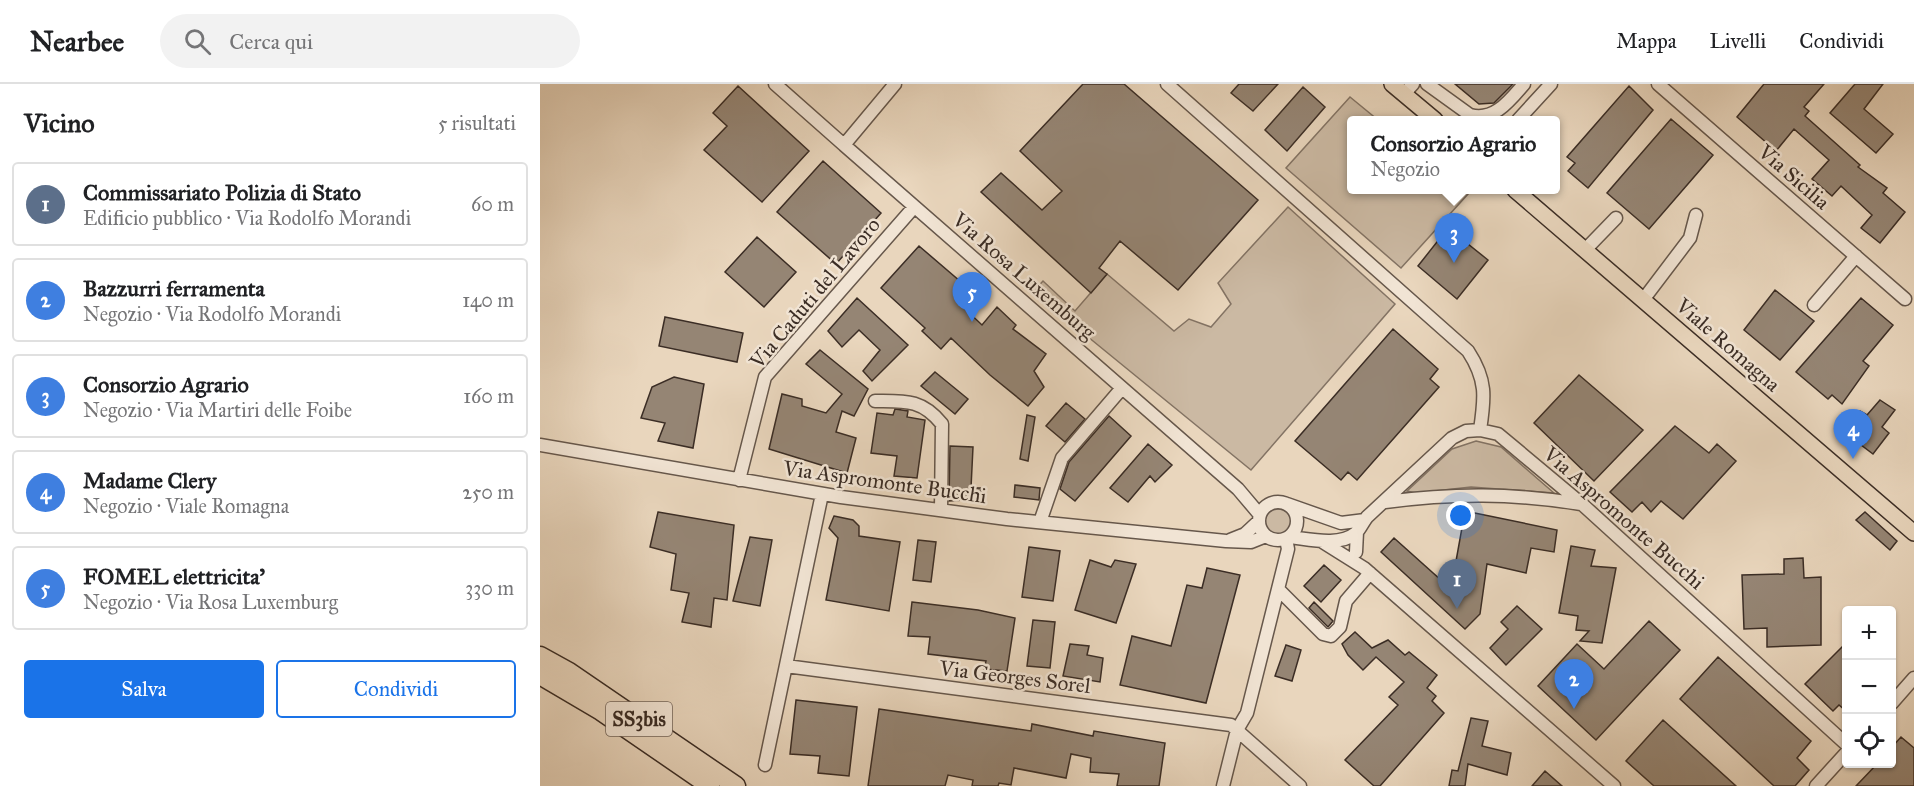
<!DOCTYPE html>
<html lang="it">
<head>
<meta charset="utf-8">
<style>
  :root { --surface:#fff; --page:#f2f2f2; --text:#202124; --muted:#757577; --line:#e0e0e0; --accent:#1a73e8 }
  body { margin:0; font-family:"IM FELL Great Primer",serif; background:var(--page); color:var(--text) }
  .controls { position:absolute; right:18px; bottom:18px; display:grid; overflow:hidden; border-radius:6px; box-shadow:0 2px 4px #0004 }
  .controls button { width:54px; height:54px; display:grid; place-items:center; padding:0; border:0; border-bottom:2px solid var(--line); background:var(--surface); color:var(--text); font:30px sans-serif }
  .you { position:absolute; left:921px; top:432px; width:21px; height:21px; margin:-15px; border:4px solid #fff; border-radius:50%; background:#1a73e8; box-shadow:0 0 0 9px #1a73e833 }
  .badge { display:grid; place-items:center; width:39px; height:39px; border-radius:50%; background:var(--accent); color:#fff; font-size:20px; font-weight:700 }
  .pin { position:absolute; translate:-50% -50px; filter:drop-shadow(0 2px 3px #0008) }
  .pin::after { content:''; position:absolute; top:32px; width:21px; height:18px; background:inherit; clip-path:polygon(0 0,100% 0,50% 100%) }
  .popup { position:absolute; left:807px; top:32px; width:213px; height:78px; box-sizing:border-box; display:grid; place-content:center; border-radius:6px; background:var(--surface); filter:drop-shadow(0 2px 4px #0005); font-size:20px; white-space:nowrap; color:var(--muted) }
  .popup b { font-size:22px; color:var(--text) }
  .popup::after { content:''; position:absolute; left:50%; top:100%; margin-left:-12px; border:12px solid transparent; border-top-color:var(--surface) }
  .list { margin:0; padding:0; list-style:none }
  h2 { display:flex; justify-content:space-between; align-items:center; height:78px; margin:0; padding:0 24px; font-size:26px }
  h2 small { font-size:20px; font-weight:400; color:var(--muted) }
  .list li { display:grid; grid-template-columns:39px 1fr auto; gap:18px; align-items:center; box-sizing:border-box; height:84px; margin:0 12px 12px; padding:0 12px; border:2px solid var(--line); border-radius:6px }
  .list b { display:block; font-size:22px; white-space:nowrap }
  .list p { margin:0; font-size:20px; white-space:nowrap; color:var(--muted) }
  .list em { font-size:20px; font-style:normal; color:var(--muted) }
  .actions { display:flex; gap:12px; padding:18px 24px }
  .actions a { flex:1; padding:14px 0; border:2px solid var(--accent); border-radius:6px; text-align:center; font-size:21px; color:var(--accent) }
  .actions .main { background:var(--accent); color:#fff }
  .icon { flex:none; width:33px; height:33px; fill:none; stroke:currentColor; stroke-width:2; stroke-linecap:round; stroke-linejoin:round }
  .map { position:relative; flex:none; width:1374px; height:702px; overflow:hidden }
  header { display:flex; align-items:center; gap:36px; box-sizing:border-box; height:84px; padding:0 30px; background:var(--surface); border-bottom:2px solid var(--line) }
  header strong { font-size:28px }
  nav { display:flex; gap:33px; margin-inline-start:auto; font-size:21px }
  .search { width:420px; height:54px; background:var(--page); display:flex; align-items:center; gap:15px; box-sizing:border-box; padding:0 21px; border-radius:33px; color:var(--muted); font-size:22px }
  main { display:flex }
  aside { flex:1; background:var(--surface) }
  .map>svg:first-child { display:block }
  .green { fill:#cbb9a3; stroke:#837364; stroke-width:1.5 }
  .building { fill:#958574; stroke:#3b2d25; stroke-width:1.5 }
  .lines { fill:none; stroke-linecap:round; stroke-linejoin:round }
  .minor-casing { stroke:#66574b; stroke-width:15 }
  .major-casing { stroke:#3b2d25; stroke-width:18 }
  .highway-casing { stroke:#3b2d25; stroke-width:21 }
  .minor { stroke:#f1e4d4; stroke-width:12 }
  .major { stroke:#e9d6bd; stroke-width:15 }
  .highway { stroke:#e9d6bd; stroke-width:18 }
  .labels { text-anchor:middle; stroke-width:5; stroke-linejoin:round; paint-order:stroke }
  .shield { fill:#f1e4d4; stroke:#72645a; stroke-width:1.5 }
  .shield-label { font-size:20px; font-weight:bold; fill:#3b2d25 }
  .street-label { font-size:21px; fill:#3b2d25; stroke:#f1e4d4 }
</style>
</head>
<body>
<header>
<strong>Nearbee</strong>
<div class="search"><svg class="icon" aria-label="search" viewBox="0 0 24 24"><circle cx="10" cy="10" r="6"/><path d="M15 15l6 6"/></svg>Cerca qui</div>
<nav><a>Mappa</a><a>Livelli</a><a>Condividi</a></nav>
</header>
<main>
<aside>
<h2>Vicino<small>5 risultati</small></h2>
<ul class="list">
<li><span class="badge" style="background:#5c6f8a">1</span><div><b>Commissariato Polizia di Stato</b><p>Edificio pubblico · Via Rodolfo Morandi</p></div><em>60 m</em></li>
<li><span class="badge" style="background:#3f7fe0">2</span><div><b>Bazzurri ferramenta</b><p>Negozio · Via Rodolfo Morandi</p></div><em>140 m</em></li>
<li><span class="badge" style="background:#3f7fe0">3</span><div><b>Consorzio Agrario</b><p>Negozio · Via Martiri delle Foibe</p></div><em>160 m</em></li>
<li><span class="badge" style="background:#3f7fe0">4</span><div><b>Madame Clery</b><p>Negozio · Viale Romagna</p></div><em>250 m</em></li>
<li><span class="badge" style="background:#3f7fe0">5</span><div><b>FOMEL elettricita'</b><p>Negozio · Via Rosa Luxemburg</p></div><em>330 m</em></li>
</ul>
<div class="actions"><a class="main">Salva</a><a>Condividi</a></div>
</aside>
<div class="map">
<svg width="1374" height="702" viewBox="0 0 1374 702">
  <rect width="100%" height="100%" fill="#e9d6bd"/>
  <filter id="stains"><feTurbulence type="fractalNoise" baseFrequency=".00333" numOctaves="4"/><feColorMatrix values="0 0 0 0 .2 0 0 0 0 .09 0 0 0 0 .02 0 0 0 .5 -.17"/></filter>
  <radialGradient id="worn" r=".72"><stop offset=".6" stop-color="#630" stop-opacity="0"/><stop offset="1" stop-color="#630" stop-opacity=".3"/></radialGradient>
  <path class="green" d="M810 13 838 36H812V106H923L928 110 861 184 746 84Z
    M748 123 855 220 711 386 493 208 503 197 535 227 567 190 634 247 649 235 671 243 691 220 678 199Z
    M936 357 961 363 1014 409 931 403 876 409 867 407 912 365Z
    M725 438a13 13 0 1 1 26 0a13 13 0 1 1-26 0Z"/>
  <path class="building" d="M543 0H584L718 116 638 206 580 157 559 184 567 190 551 209 441 108 461 89 502 126 522 107 480 67Z
    M699 0H738L713 27 691 9Z
    M915 0H973L954 19 939 20Z
    M1224 0H1284L1264 23 1269 27 1265 32 1320 81 1318 83 1347 104 1343 109 1365 128 1340 159 1321 144 1332 131 1301 102 1292 112 1272 95 1289 76 1254 45 1236 67 1197 33Z
    M1315 0H1343L1324 25 1353 50 1336 69 1290 29Z
    M198 2 269 67 222 118 164 66 187 42 173 29Z
    M1089 2 1113 26 1048 104 1028 87 1035 79 1027 73Z
    M763 3 785 23 747 67 725 46Z
    M1131 35 1173 71 1109 145 1067 109Z
    M283 77 341 129 296 180 237 128Z
    M908 144 948 176 917 215 878 182Z
    M217 153 256 188 224 223 185 188Z
    M379 162 435 210 423 223 442 241 457 223 476 241 473 245 506 270 494 287 504 303 488 322 450 291 411 254 401 265 382 247 385 244 341 204Z
    M1235 206 1274 237 1240 276 1204 246Z
    M317 214 368 261 332 297 323 287 340 266 319 246 302 263 288 247Z
    M1321 214 1353 241 1323 277 1329 282 1302 320 1292 311 1288 315 1256 288Z
    M125 233 203 249 197 278 119 262Z
    M853 245 898 285 890 295 899 303 817 396 808 388 801 396 755 357Z
    M280 266 328 305 314 332 302 327 296 348 316 354 307 389 229 365 242 310 262 315V322L286 329 302 310 266 280Z
    M395 288 428 315 415 330 381 302Z
    M1039 291 1103 346 1054 397 994 339Z
    M134 293 164 300 153 364 118 357 125 339 101 334 112 303Z
    M1340 316 1355 326 1342 343 1349 349 1333 370 1304 348 1320 327 1327 331Z
    M526 319 545 335 525 358 506 342Z
    M355 325 368 327 367 333 385 336 377 394 354 392 357 372 331 369 337 329 353 331Z
    M487 331 495 333 488 377 480 375Z
    M569 332 591 352 535 417 520 405 529 378Z
    M1135 342 1169 369 1177 360 1196 377 1143 435 1121 417 1111 428 1102 418 1092 428 1070 408Z
    M608 360 632 381 615 398 610 392 588 418 570 404Z
    M410 362 433 363 431 404H441V415L409 417Z
    M475 401 500 404 499 416 474 413Z
    M925 427 1017 446 1014 468 991 464 986 489 947 480 940 530 925 545 841 468 854 454 911 505Z
    M118 428 194 441 187 516 174 514 171 543 142 538 149 509 131 506 136 470 110 463Z
    M1325 428 1357 457 1350 466 1316 436Z
    M294 432 313 436 319 442V452L360 458 349 527 286 516 298 454 289 444Z
    M210 453 232 456 220 522 193 517Z
    M378 456 396 458 391 498 373 496Z
    M1031 462 1055 466 1051 482 1076 484 1062 559 1040 557 1049 547 1036 546 1038 532 1019 529Z
    M489 463 520 467 513 517 482 513Z
    M1263 474 1264 494 1281 493V561L1227 563V544L1204 545 1202 491 1244 490V475Z
    M550 476 571 483 575 476 596 480 576 539 535 526Z
    M784 481 801 496 781 518 764 502Z
    M667 484 700 491 666 619 580 601 592 552 631 562 647 501 662 504Z
    M372 518 438 526 475 534 467 587 444 585 446 577 388 570 390 553 368 552Z
    M774 518 793 537 788 543 769 524Z
    M977 522 1002 545 966 581 950 564 968 545 961 538Z
    M493 536 515 538 510 584 487 582Z
    M1109 537 1140 566 1056 656 998 602 1037 560 1064 585Z
    M815 548 832 564 848 556 865 571 869 568 897 591 887 604 896 612 892 617 904 629 840 702H834L805 676 858 621 849 613 864 598 836 573 823 586 808 571 802 560Z
    M1306 559V627L1299 621 1293 627 1265 600Z
    M530 560 549 562 547 571 563 574 560 598 523 592Z
    M746 561 761 566 752 597 735 592Z
    M1178 573 1271 657 1257 674 1269 686 1255 702H1234L1140 615Z
    M256 616 317 623 309 692 278 689 280 672 250 670Z
    M339 625 491 647 492 640 553 652 554 647 625 659 619 702H577L579 690 550 688 551 674 531 670 526 694 474 684 471 701 459 699 458 702H432L433 696 408 691 405 702H328Z
    M931 634 948 637 942 662 971 669 967 691 928 680 925 702H909L912 686 918 687Z
    M1123 636 1196 702H1114L1086 677Z
    M1361 653 1374 664V702H1316L1337 680H1352V663Z
    M1005 687 1022 702H992Z"/>
  <g class="lines">
    <defs>
      <path id="minor" d="M235 0 304 61
        M355 0 304 61 698 405 720 431
        M627 0 928 267C947 296 945 313 940 346
        M887 0 930 31C954 38 970 16 984 0
        M1118 0 1365 215
        M864 10 873 0
        M978 36 1011 0
        M1045 166 1076 134
        M1103 216 1150 154 1156 131
        M1274 221 1316 172
        M335 317C365 317 382 315 402 340L401 426
        M0 361 301 413 467 435 686 457 711 458 726 452
        M199 396 225 293 374 123
        M719 437a19 19 0 1 1 38 0a19 19 0 1 1-38 0Z
        M845 418C914 409 972 409 1041 420
        M747 420 801 439 825 436
        M500 438 522 374 582 304
        M749 453C769 455 799 463 816 449 820 445 823 438 827 433L912 354 926 347 940 346 958 350 1043 421 1306 660
        M690 456 705 450 719 437
        M781 457 824 484 1074 702
        M816 468 817 448
        M739 506 783 550 791 552 800 543 806 517 830 489
        M246 582 691 641 760 702
        M1352 619 1374 594
        M225 681 282 410
        M683 702 697 646 707 629 748 465 746 455
        M1276 702 1306 669"/>
      <path id="major" d="M852 0 895 36
        M975 106 1374 449"/>
      <path id="highway" d="M0 572 29 588 196 702
        M0 591 61 627 170 702"/>
    </defs>
    <use href="#minor" class="minor-casing"/>
    <use href="#major" class="major-casing"/>
    <use href="#highway" class="highway-casing"/>
    <use href="#minor" class="minor"/>
    <use href="#major" class="major"/>
    <use href="#highway" class="highway"/>
  </g>
  <g class="labels">
    <rect class="shield" x="66" y="618" width="66" height="34" rx="4.5"/>
    <g class="shield-label">
      <text x="99" y="642">SS3bis</text>
    </g>
    <g class="street-label">
      <text transform="translate(1254 93) rotate(41)" y="7">Via Sicilia</text>
      <text transform="translate(484 192) rotate(41)" y="7">Via Rosa Luxemburg</text>
      <text transform="translate(275 209) rotate(-50)" y="7">Via Caduti del Lavoro</text>
      <text transform="translate(1188 261) rotate(41)" y="7">Viale Romagna</text>
      <text transform="translate(345 398) rotate(8)" y="7">Via Aspromonte Bucchi</text>
      <text transform="translate(1084 434) rotate(41)" y="7">Via Aspromonte Bucchi</text>
      <text transform="translate(475 593) rotate(7)" y="7">Via Georges Sorel</text>
    </g>
  </g>
  <rect width="100%" height="100%" filter="url(#stains)"/>
  <rect width="100%" height="100%" fill="url(#worn)"/>
</svg>
<div class="controls">
<button>+</button>
<button>−</button>
<button><svg class="icon" aria-label="locate" viewBox="0 0 24 24"><circle cx="12" cy="12" r="6"/><path d="M12 2v4M12 18v4M2 12h4M18 12h4"/></svg></button>
</div>
<div class="you"></div>
<div class="pin badge" style="left:917px;top:525px;background:#5c6f8a">1</div>
<div class="pin badge" style="left:1034px;top:625px;background:#3f7fe0">2</div>
<div class="pin badge" style="left:914px;top:179px;background:#3f7fe0">3</div>
<div class="popup"><b>Consorzio Agrario</b>Negozio</div>
<div class="pin badge" style="left:1313px;top:375px;background:#3f7fe0">4</div>
<div class="pin badge" style="left:432px;top:238px;background:#3f7fe0">5</div>
</div>
</main>
</body>
</html>
